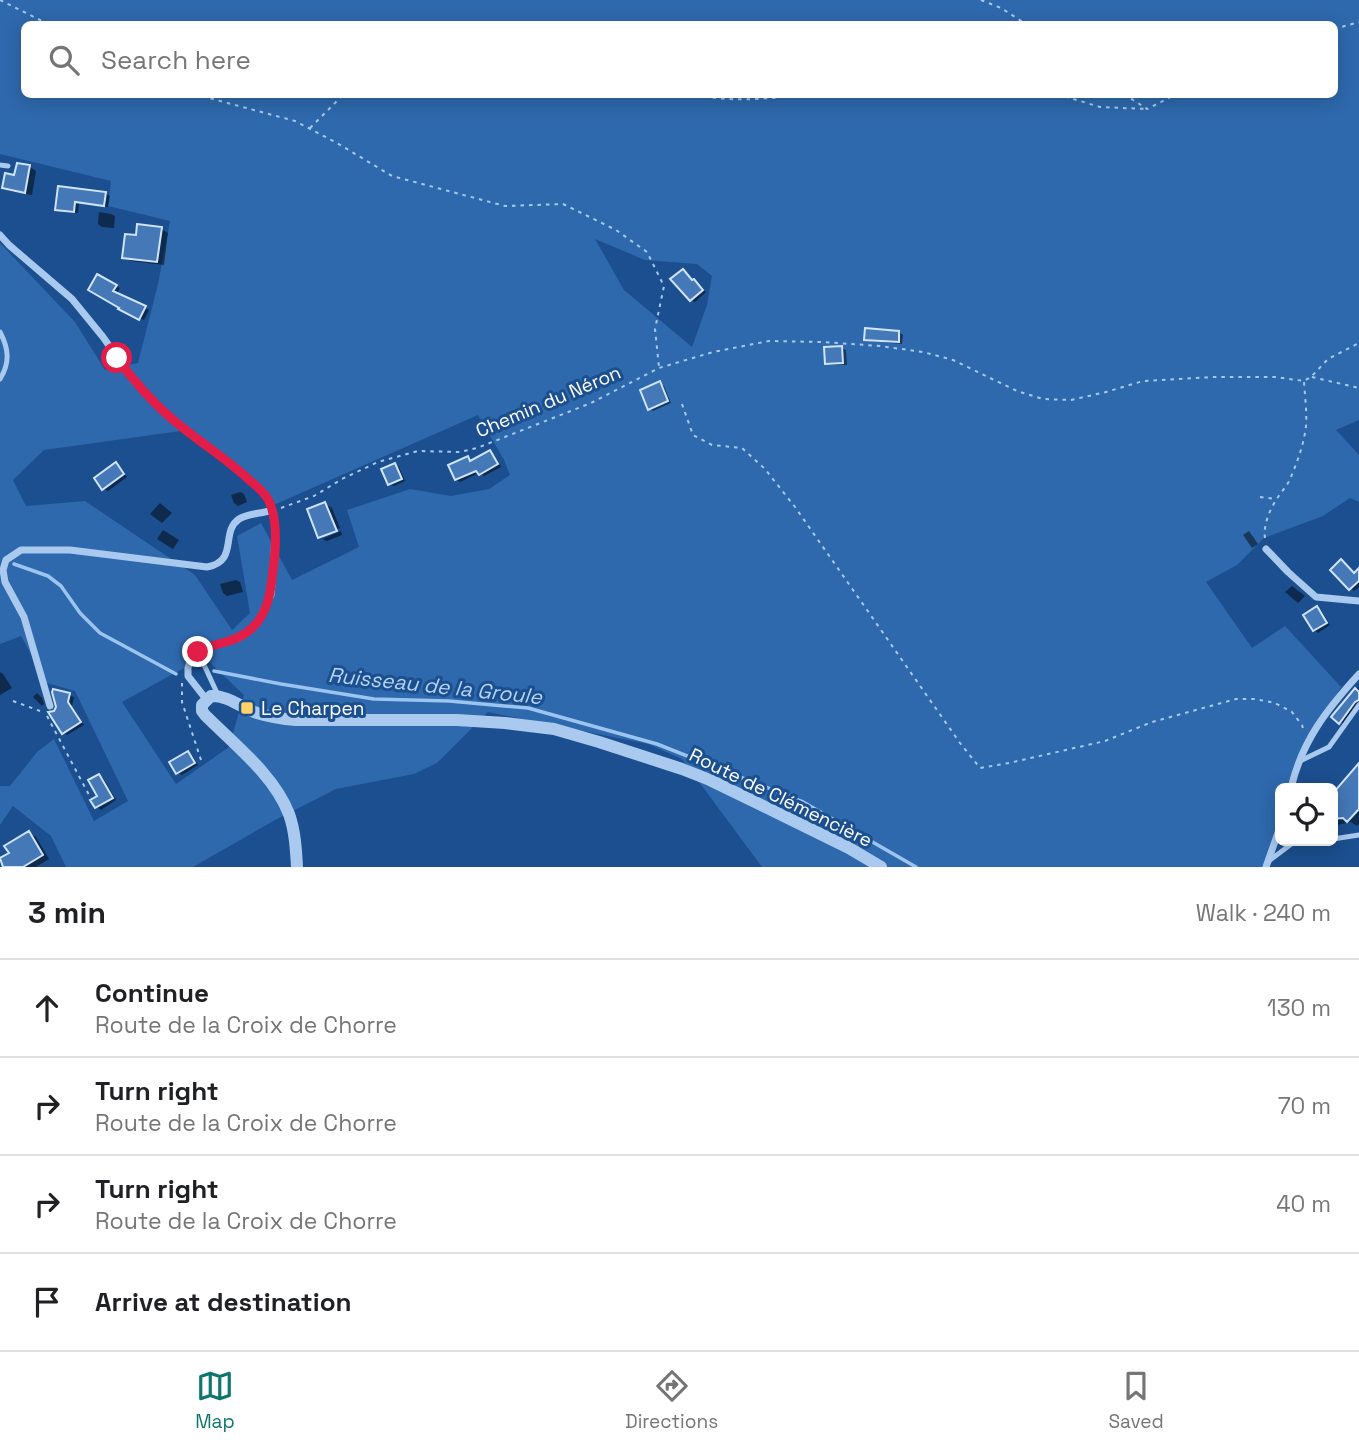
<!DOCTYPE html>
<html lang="en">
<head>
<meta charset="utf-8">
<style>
  :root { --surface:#fff; --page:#f6f6f6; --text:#202124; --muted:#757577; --line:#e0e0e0; --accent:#0f766e }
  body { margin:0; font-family:"Space Grotesk",sans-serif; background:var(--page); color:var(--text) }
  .controls { position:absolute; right:21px; bottom:21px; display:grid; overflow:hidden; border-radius:10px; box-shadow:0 4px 18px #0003 }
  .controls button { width:63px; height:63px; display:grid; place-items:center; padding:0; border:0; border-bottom:2px solid var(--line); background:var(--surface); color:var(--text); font:35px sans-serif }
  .stop { position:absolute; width:21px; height:21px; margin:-16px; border:5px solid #e11d48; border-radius:50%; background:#fff }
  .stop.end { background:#e11d48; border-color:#fff; box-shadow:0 2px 7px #0008 }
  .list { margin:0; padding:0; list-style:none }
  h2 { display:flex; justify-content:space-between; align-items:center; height:91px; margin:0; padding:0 28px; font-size:30px }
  h2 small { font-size:23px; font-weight:400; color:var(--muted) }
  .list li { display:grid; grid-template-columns:46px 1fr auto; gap:21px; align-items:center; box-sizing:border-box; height:98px; padding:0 28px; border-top:2px solid var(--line) }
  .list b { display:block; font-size:26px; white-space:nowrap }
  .list p { margin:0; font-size:23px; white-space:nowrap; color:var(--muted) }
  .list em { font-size:23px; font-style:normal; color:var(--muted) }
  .icon { flex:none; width:38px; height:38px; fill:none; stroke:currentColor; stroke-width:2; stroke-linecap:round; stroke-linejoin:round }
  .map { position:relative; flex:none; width:1359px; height:867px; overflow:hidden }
  .search { position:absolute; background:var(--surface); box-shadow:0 4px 18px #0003; left:21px; right:21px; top:21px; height:77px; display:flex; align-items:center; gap:18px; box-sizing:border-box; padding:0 24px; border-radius:10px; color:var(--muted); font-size:26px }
  .sheet { height:483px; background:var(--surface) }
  nav { display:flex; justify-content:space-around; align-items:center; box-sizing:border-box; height:98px; border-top:2px solid var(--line); background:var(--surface); font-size:19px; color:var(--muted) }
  nav a { display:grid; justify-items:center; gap:4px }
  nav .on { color:var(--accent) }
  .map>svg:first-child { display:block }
  .green { fill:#2e69ad; fill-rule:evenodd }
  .shadow { fill:#0007 }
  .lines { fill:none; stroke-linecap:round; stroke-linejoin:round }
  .stream { stroke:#9cc4f0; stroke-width:3.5 }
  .building { fill:#4478b7; stroke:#cfe3fa; stroke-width:2 }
  .path { stroke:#a9c9ee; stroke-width:2; stroke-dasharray:3.5 5; stroke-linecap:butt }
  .service { stroke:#a9c9ee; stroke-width:5 }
  .minor { stroke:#a9c9ee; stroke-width:7 }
  .tertiary { stroke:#a9c9ee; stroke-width:12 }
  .route { stroke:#e11d48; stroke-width:9 }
  .poi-dot { fill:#ffd166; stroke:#1b4f8f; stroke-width:2.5 }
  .labels { text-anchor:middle; stroke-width:6; stroke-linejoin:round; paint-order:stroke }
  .street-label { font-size:19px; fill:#fff; stroke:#1b4f8f }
  .poi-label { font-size:19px; fill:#fff; stroke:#1b4f8f; text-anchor:start }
  .water-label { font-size:21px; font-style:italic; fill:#b5d3f5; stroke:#1b4f8f }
</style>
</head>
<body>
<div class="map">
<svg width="1359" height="867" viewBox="0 0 1359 867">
  <rect width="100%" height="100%" fill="#1b4f8f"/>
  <path class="green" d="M0 0H1359V420L1336 430 1359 455V502L1350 498 1323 516 1264 538 1237 565 1206 582 1252 648 1285 626 1341 687 1302 748 1289 788H1280V817L1266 867H762L682 759 648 744 488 712 437 763 414 774 336 789 275 820 193 867H66L51 836 13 806 0 825V786H10L37 752 54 739 94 821 128 801 75 691 47 683 21 636 0 644V243L75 322 105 370 138 363 158 284 170 221 108 206 111 181 0 154ZM24 24H1334V94H24ZM595 239 645 260 697 264 712 276 707 305 692 347 624 290ZM478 415 504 460 510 475 489 489 451 496 410 489 347 510 359 547 292 580 261 523 237 536 250 613 232 630 195 575 85 501 26 506 13 480 44 450 188 430 276 504ZM204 657 244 695 229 747 176 784 122 702Z"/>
  <path class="shadow" d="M18 165 30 167 36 171 32 195 10 191 4 188 16 177Z
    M60 188 106 194 110 196 108 207 79 203 78 213 61 211 57 209Z
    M99 212 111 214 115 216 114 228 102 227 98 224Z
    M161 229 168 233 164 265 131 261 124 257 137 237Z
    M683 271 706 292 695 302 691 300Z
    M98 276 120 288 117 294 149 310 144 320 124 311Z
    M899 332 903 335 902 344 870 341 866 339Z
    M842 348 846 350 847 365H831L827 363Z
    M659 383 664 386 671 403 653 411 649 408Z
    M490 452 494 455 501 467 484 476 479 473 460 482 456 479 467 458 472 462Z
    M116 464 120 467 127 477 108 491 104 489Z
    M394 464 399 467 405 481 394 486 389 484Z
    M240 492 244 494 247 502 238 506 234 503 231 495Z
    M160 503 172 513 162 523 150 514Z
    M325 504 332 508 340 528 322 535V538L320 537Z
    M163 530 179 540 173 549 157 539Z
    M341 531 342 535 327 541 322 539Z
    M1249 531 1258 544 1252 548 1243 535Z
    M1342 561 1355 574 1359 571V587L1354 591 1332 570Z
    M236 580 240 582 243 592 227 596 223 593 220 584Z
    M1292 586 1305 596 1298 603 1285 592Z
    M1317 608 1321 610 1330 625 1318 633 1314 630Z
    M0 672 3 674 12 688 0 695Z
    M1359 687V706L1345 725 1340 722 1356 689Z
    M54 691 74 697 72 706 84 725 67 735 63 733 55 712 58 707Z
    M37 693 42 698 44 704 42 706 33 697Z
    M188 753 192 755 198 765 182 775 178 773Z
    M1359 766V824L1357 826 1351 822 1337 825 1333 823V796Z
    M99 776 103 778 116 800 101 810 97 807 93 801 100 796Z
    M29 833 36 837 49 859 36 867H5L11 854Z"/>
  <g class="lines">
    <path class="stream" d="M14 564 48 576 61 586 80 613 100 633 176 674
      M214 671 281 684 374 699 449 701 528 708 657 744 803 802 916 867"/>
  </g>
  <path class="building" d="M17 163 30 165 25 193 2 188 5 173 14 175Z
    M58 186 106 192 104 206 75 202 74 212 55 210Z
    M137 224 162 227 157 262 122 258 125 234 136 235Z
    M683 269 692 280 694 279 703 290 690 301 670 279Z
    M97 274 117 285 113 291 146 306 139 320 118 309 119 308 88 290Z
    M865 328 899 331V342L864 340Z
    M842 346 843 363 825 364 824 347Z
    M660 381 668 401 648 410 640 390Z
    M490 450 498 464 479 475 476 471 455 480 448 465 468 456 470 461Z
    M116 462 124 474 102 490 94 478Z
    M395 463 402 479 388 485 381 469Z
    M325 502 337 531 318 538 307 509Z
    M1341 559 1354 573 1359 568V581L1349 590 1330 570Z
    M1317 606 1327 623 1313 631 1303 615Z
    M1355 688 1359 692V700L1355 702 1339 724 1331 717Z
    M53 689 70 693 68 702 81 722 62 734 48 712 54 711 56 707 52 692Z
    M188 751 195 763 176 774 169 762Z
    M1359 763V809L1347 822 1343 818 1333 819V793Z
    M99 774 113 798 95 808 90 800 97 796 88 780Z
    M29 831 43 855 23 867H3L0 858 9 853 4 846Z"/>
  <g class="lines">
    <path class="path" d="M0 0 48 24
      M981 0 1001 8 1026 24
      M1334 29 1359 22
      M194 94 295 121 337 143 392 176 505 206 563 204 616 230 647 252 664 286 655 329 659 367
      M696 94C728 103 772 99 804 94
      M1057 94 1100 107 1147 109
      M1124 94 1147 109 1177 94
      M310 128 344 94
      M1312 377 1359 388
      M682 404 693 435 712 445 742 448 765 469 795 507 960 743 980 768 1009 763 1105 741 1152 722 1236 699H1255L1275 703 1292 712 1302 725 1304 732
      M1260 497 1276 499
      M281 508 314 496 342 479 378 462 418 451 460 452 477 448 591 403 659 368 713 352 769 341 823 342 880 346 923 352 953 360 1017 391 1043 399 1071 400 1106 392 1143 381 1215 377H1275L1304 381 1311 377 1328 359 1359 343
      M1265 538C1263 525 1270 509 1278 497 1282 491 1287 486 1290 479 1297 463 1304 444 1306 426 1307 412 1305 397 1304 382
      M182 683V702L201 760
      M13 701 40 711
      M47 716 89 795"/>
    <path class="service" d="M0 165 8 166
      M0 332C9 349 10 363 0 379
      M198 652 218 695
      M1300 761 1329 747 1359 705
      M1333 839 1359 835
      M1270 860 1294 842 1310 841"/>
    <path class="minor" d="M0 235 9 245 72 299 103 337 134 381 153 401 172 419 238 470 261 490 268 499 275 522 274 562 271 595 258 622 250 630 239 638 205 648 191 659 188 668V676L206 699
      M1266 549 1288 572 1316 597 1359 601
      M50 706 24 617 5 582 3 570 6 560 21 550H70L207 567C239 561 220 532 239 519 248 513 262 514 272 510
      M1291 788C1302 741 1327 709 1359 674
      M1266 867 1280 827"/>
    <path class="tertiary" d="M297 867C296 849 295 831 289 814 274 775 234 744 205 715L202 711V705L211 696C227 695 242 708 257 713 270 717 283 719 296 720H457L505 723 554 729 599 742 682 769 710 780 849 848 881 867"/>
  </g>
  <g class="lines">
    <path class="route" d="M117 358C133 380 150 400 171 418 195 439 223 456 247 478 255 485 264 491 269 501 278 521 276 549 273 570 271 591 268 614 251 629 236 643 215 642 198 652"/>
  </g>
  <rect class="poi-dot" x="240" y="701" width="14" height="14" rx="3.5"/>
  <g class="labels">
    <g class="street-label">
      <text transform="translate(548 401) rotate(-23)" y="7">Chemin du Néron</text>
      <text transform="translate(781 797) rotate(26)" y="7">Route de Clémencière</text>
    </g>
    <g class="poi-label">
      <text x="261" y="715">Le Charpen</text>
    </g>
    <g class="water-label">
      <text transform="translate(435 686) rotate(6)" y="7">Ruisseau de la Groule</text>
    </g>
  </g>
</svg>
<div class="controls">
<button><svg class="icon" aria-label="locate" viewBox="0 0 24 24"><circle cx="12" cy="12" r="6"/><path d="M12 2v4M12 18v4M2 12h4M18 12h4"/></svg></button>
</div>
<div class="stop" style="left:117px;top:358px"></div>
<div class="stop end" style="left:198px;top:652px"></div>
<div class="search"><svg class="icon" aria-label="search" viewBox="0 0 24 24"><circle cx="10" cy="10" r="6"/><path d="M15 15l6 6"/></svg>Search here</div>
</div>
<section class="sheet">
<h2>3 min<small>Walk · 240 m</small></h2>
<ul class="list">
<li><svg class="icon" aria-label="ahead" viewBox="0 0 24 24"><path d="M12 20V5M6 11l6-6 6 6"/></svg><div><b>Continue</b><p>Route de la Croix de Chorre</p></div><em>130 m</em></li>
<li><svg class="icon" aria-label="right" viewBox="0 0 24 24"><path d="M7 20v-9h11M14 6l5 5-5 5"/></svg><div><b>Turn right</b><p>Route de la Croix de Chorre</p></div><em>70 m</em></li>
<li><svg class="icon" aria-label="right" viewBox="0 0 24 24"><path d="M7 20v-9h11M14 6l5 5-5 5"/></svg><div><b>Turn right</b><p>Route de la Croix de Chorre</p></div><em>40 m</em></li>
<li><svg class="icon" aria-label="arrive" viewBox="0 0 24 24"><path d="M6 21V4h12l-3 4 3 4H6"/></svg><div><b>Arrive at destination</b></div></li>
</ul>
</section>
<nav>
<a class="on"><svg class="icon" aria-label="map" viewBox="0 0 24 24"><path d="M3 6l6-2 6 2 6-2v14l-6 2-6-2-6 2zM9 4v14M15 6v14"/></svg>Map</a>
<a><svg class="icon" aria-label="directions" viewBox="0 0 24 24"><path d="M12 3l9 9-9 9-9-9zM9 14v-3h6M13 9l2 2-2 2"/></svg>Directions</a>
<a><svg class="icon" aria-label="saved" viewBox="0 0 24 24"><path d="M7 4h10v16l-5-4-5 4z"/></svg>Saved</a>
</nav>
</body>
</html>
